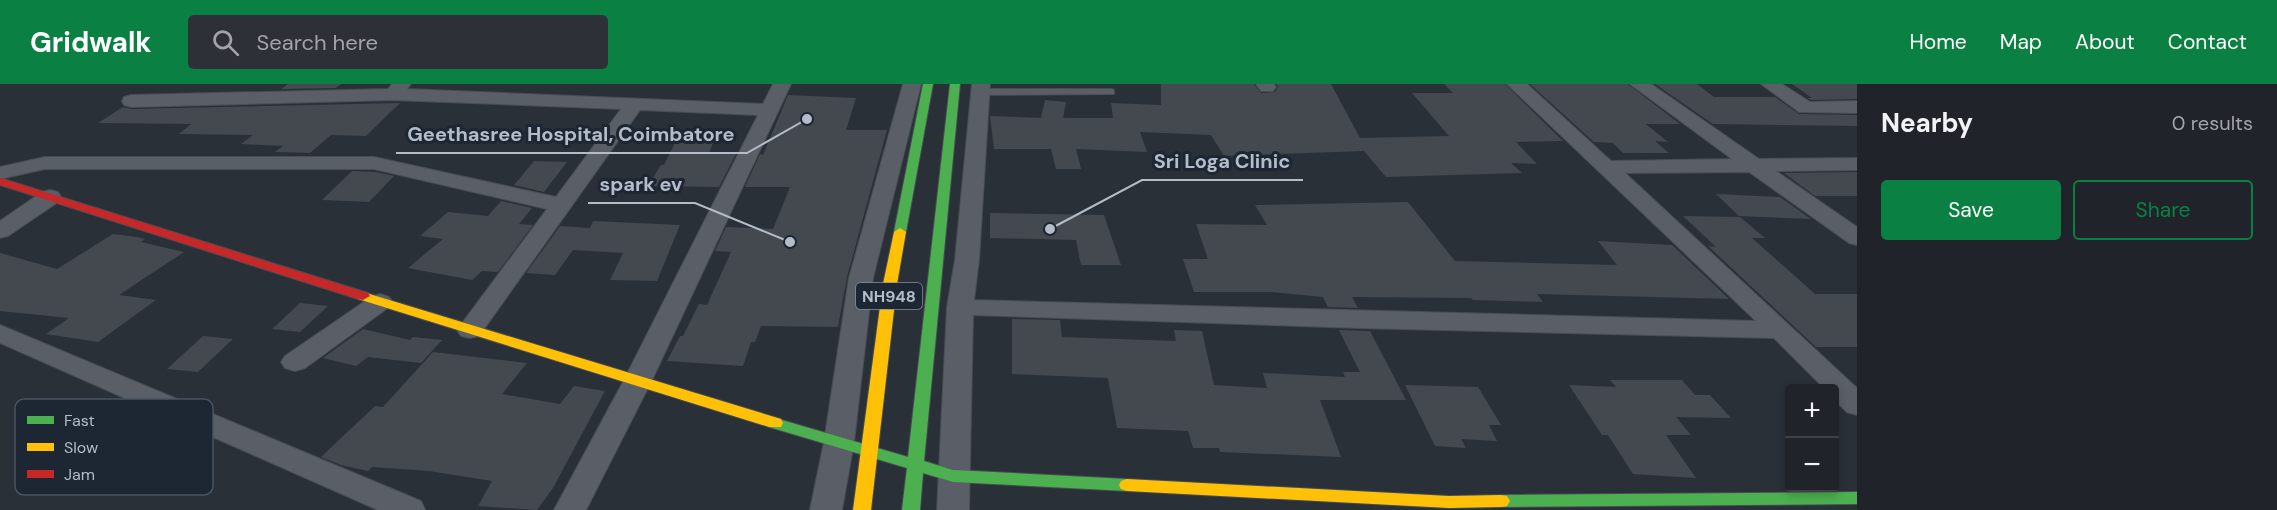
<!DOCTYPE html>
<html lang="en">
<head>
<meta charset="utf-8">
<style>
  :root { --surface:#20242a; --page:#2d3036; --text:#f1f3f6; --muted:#a2a4a8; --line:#3d4147; --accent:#0b8043 }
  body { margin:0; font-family:"DM Sans",sans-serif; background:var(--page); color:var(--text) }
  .controls { position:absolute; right:18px; bottom:18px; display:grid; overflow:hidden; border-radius:6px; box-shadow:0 3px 9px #0003 }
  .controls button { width:54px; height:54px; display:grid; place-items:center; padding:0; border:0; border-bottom:2px solid var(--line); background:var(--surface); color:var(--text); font:30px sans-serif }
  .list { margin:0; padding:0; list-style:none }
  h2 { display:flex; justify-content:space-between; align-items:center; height:78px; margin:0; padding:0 24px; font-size:26px }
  h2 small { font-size:20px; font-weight:400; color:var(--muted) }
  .actions { display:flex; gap:12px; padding:18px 24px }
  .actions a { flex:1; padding:14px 0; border:2px solid var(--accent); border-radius:6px; text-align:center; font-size:21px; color:var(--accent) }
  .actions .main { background:var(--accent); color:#fff }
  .icon { flex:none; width:33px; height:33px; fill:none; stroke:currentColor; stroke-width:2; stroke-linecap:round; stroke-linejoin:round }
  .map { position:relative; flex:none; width:1857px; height:426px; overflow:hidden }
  header { display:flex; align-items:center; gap:36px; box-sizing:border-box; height:84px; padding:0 30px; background:var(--accent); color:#fff }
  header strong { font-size:28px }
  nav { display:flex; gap:33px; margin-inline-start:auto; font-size:21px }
  .search { width:420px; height:54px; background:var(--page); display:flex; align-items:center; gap:15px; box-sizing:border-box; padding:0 21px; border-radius:6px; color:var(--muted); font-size:22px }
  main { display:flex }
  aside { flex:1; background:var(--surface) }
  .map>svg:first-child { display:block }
  .building { fill:#444950 }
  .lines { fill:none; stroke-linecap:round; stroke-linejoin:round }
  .lane-casing { stroke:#484c53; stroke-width:2 }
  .street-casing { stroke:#484c53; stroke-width:2 }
  .fast-casing { stroke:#484c53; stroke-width:2 }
  .slow-casing { stroke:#484c53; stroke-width:2 }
  .jam-casing { stroke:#484c53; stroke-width:2 }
  .lane { fill:#5a5e66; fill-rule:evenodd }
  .street { fill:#5a5e66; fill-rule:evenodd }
  .fast { fill:#4caf50; fill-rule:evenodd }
  .slow { fill:#ffc107; fill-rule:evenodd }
  .jam { fill:#c62828; fill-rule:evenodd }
  .labels { text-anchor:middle; stroke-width:6; stroke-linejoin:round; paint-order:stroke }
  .shield { fill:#1d2633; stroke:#878f9c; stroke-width:1.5 }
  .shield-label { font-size:16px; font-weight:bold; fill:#b4bcc9 }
  .key { fill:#1d2633; stroke:#4a5360; stroke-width:1.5 }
  .key-label { font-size:16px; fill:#b4bcc9 }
  .leader { fill:none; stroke:#b4bcc9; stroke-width:2 }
  .callout-dot { fill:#b4bcc9; stroke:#1d2633; stroke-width:2 }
  .callout-label { font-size:20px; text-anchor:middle; font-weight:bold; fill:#b4bcc9; stroke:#1d2633; stroke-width:6; stroke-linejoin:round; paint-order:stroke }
</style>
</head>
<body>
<header>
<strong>Gridwalk</strong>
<div class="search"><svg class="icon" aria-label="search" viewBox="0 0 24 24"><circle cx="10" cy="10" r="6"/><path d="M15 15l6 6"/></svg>Search here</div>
<nav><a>Home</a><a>Map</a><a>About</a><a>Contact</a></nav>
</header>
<main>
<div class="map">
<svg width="1857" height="426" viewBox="0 0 1857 426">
  <rect width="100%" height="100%" fill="#2a3038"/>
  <path class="building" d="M288 0H341L336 4 281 5Z
    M1161 0H1254L1261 9 1275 8 1278 3 1277 0H1331L1360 54 1449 52 1412 9H1453L1444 0H1505L1563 57 1516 58 1537 80 1511 79 1522 89 1386 93 1364 67 1224 72 1211 51 1140 48 1147 68 1076 65 1081 85H1056L1051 65H994L990 32 1041 34 1045 16 1066 18 1063 34H1113L1111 19 1161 21Z
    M1530 0H1628L1680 40H1646L1668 58 1655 57 1669 69H1623L1613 59 1594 58Z
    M1655 0H1697L1714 13H1775L1799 30 1857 31V42L1713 40Z
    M1792 0H1857V15L1811 16 1807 14H1812Z
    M788 11 856 14 846 46H887L847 193 838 243 761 242 755 258H751L743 282 667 277 680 252H683L699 220 707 221 731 168 715 167 726 143 773 145 790 103H745L760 70 763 71Z
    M400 19 366 52 331 51 310 69 275 68 283 62 241 60 253 51 179 50 191 40 98 39 123 23 131 25Z
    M675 59H713L709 69 736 70 719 103 648 102 661 81H664Z
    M534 77 567 78 544 108 514 101Z
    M352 87 376 88 394 92 369 118 322 116Z
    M1857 88V112H1815L1784 89Z
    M1716 110 1780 113 1811 135 1739 132Z
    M501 117 532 124 519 140 533 141 498 188 482 187 472 196 408 184 443 155 420 152 448 128 488 132Z
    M1408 118 1455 177 1617 181 1598 157 1672 161 1729 215 1537 210 1543 218 1473 216 1471 214 1352 213 1358 224 1328 223 1323 213 1271 208H1194L1183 175H1208L1196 140 1267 141 1255 121Z
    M990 129 1104 131 1121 181H1081L1076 156 990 154Z
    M1683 132 1740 133 1765 154H1752L1815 210H1857V263H1816L1708 162 1716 163Z
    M593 137 680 141 657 197 610 196 623 169 573 166 555 191 526 189 560 142 590 144Z
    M113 150 137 153 145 155 141 158 184 168 119 211 156 216 98 258 46 250 69 234 0 227V169L57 185Z
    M300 219 328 222 300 248 272 245Z
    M1012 235 1060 236 1062 253 1176 257 1174 246 1202 247 1214 301 1267 304 1263 289 1345 293 1343 288H1360L1339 246 1370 247 1406 316H1320L1341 373 1220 368 1219 364H1193L1188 347 1117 344 1108 294 1012 290Z
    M363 245 410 256 413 253 442 256 421 279 368 273 356 282 323 274Z
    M203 252 233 255 198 288 167 285Z
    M433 268 527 279 502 310 560 320 574 302 605 307 553 404 537 426 478 422 492 397 429 387 372 383 368 387 341 381 321 373 375 322 383 323Z
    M1610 296H1682L1695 311H1710L1731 334 1676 333 1691 351H1666L1696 394 1633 390 1608 351H1602L1569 301 1616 303Z
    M1405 301 1478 303 1501 341H1489L1497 357 1461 355 1466 364 1435 362Z"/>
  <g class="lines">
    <defs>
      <path id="lane" d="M1111 5 1114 6V10L980 11 975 8 980 5Z"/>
      <path id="street" d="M392 0H411L407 5 763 20 773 0H791L652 296 586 426H554L624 296 758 31 640 26 479 252 470 254 461 252 457 246 547 125 374 85H45L0 95V83L45 73H374L556 113 621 25 393 16 131 23 124 21 122 17 124 13 131 11 388 5Z
        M903 0H921L873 194 854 358 842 426H810L824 358 849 194Z
        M972 0H990L979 176 974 216 1756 237 1507 0H1527L1611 77 1732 75 1630 0H1651L1759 75 1857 74V86L1776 87 1857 143V161L1849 159 1749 88 1625 89 1857 304V331L1847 328 1834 316V304H1824L1774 254 1358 244 973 231 969 426H937L947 223 955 176Z
        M1256 0H1274L1276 3 1273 7H1261Z
        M1761 0H1782L1810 18 1857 17V29L1799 28Z
        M50 106 58 108 61 113 58 118 8 152 0 154V137L42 108Z
        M380 210 389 213 393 218 389 223 305 284 295 287 285 284 281 278 285 272 371 213Z
        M0 241 421 417 425 426H378L0 259Z"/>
      <path id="fast" d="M923 0H933L906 148 900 152 894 148Z
        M950 0H960L924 377 953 386 1127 395 1133 397 1135 401 1133 405 1127 407 953 398 923 389 920 426H902L907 384 769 343 767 339 769 335 775 334 908 373Z
        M1857 408V420L1501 423 1495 422 1492 417 1495 412 1501 411Z"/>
      <path id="slow" d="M900 144 906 148 897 200 871 426H853L883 200 894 148Z
        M363 208 781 335 783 339 781 343H769L358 215 356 212Z
        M1127 395 1449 412 1501 411 1507 412 1510 417 1507 422 1501 423 1449 424 1127 407 1121 405 1119 401 1121 397Z"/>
      <path id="jam" d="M0 94 368 209 370 212 363 216 358 215 0 101Z"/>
    </defs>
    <use href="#lane" class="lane-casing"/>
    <use href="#street" class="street-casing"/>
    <use href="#fast" class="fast-casing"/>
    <use href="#slow" class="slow-casing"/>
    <use href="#jam" class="jam-casing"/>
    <use href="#lane" class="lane"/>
    <use href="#street" class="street"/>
    <use href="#fast" class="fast"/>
    <use href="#slow" class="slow"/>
    <use href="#jam" class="jam"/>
  </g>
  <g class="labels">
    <rect class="shield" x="856" y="199" width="66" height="26" rx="4.5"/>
    <g class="shield-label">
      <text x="889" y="218">NH948</text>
    </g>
  </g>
  <rect x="15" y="315" width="198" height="96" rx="9" class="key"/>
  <rect x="27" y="332" width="27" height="8" fill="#4caf50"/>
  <rect x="27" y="359" width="27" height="8" fill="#ffc107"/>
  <rect x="27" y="386" width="27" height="8" fill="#c62828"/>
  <g class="key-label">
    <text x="64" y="342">Fast</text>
    <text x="64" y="369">Slow</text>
    <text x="64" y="396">Jam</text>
  </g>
  <path class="leader" d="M807 35L747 69H396M1050 145L1142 96H1303M790 158L695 119H588"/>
  <g class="callout-dot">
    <circle cx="807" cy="35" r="6"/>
    <circle cx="1050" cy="145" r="6"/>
    <circle cx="790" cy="158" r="6"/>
  </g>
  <g class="callout-label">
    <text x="571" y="57">Geethasree Hospital, Coimbatore</text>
    <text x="1222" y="84">Sri Loga Clinic</text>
    <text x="641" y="107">spark ev</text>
  </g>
</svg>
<div class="controls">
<button>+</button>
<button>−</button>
</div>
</div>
<aside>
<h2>Nearby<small>0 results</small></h2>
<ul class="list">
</ul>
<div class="actions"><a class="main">Save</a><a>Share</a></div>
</aside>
</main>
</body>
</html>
